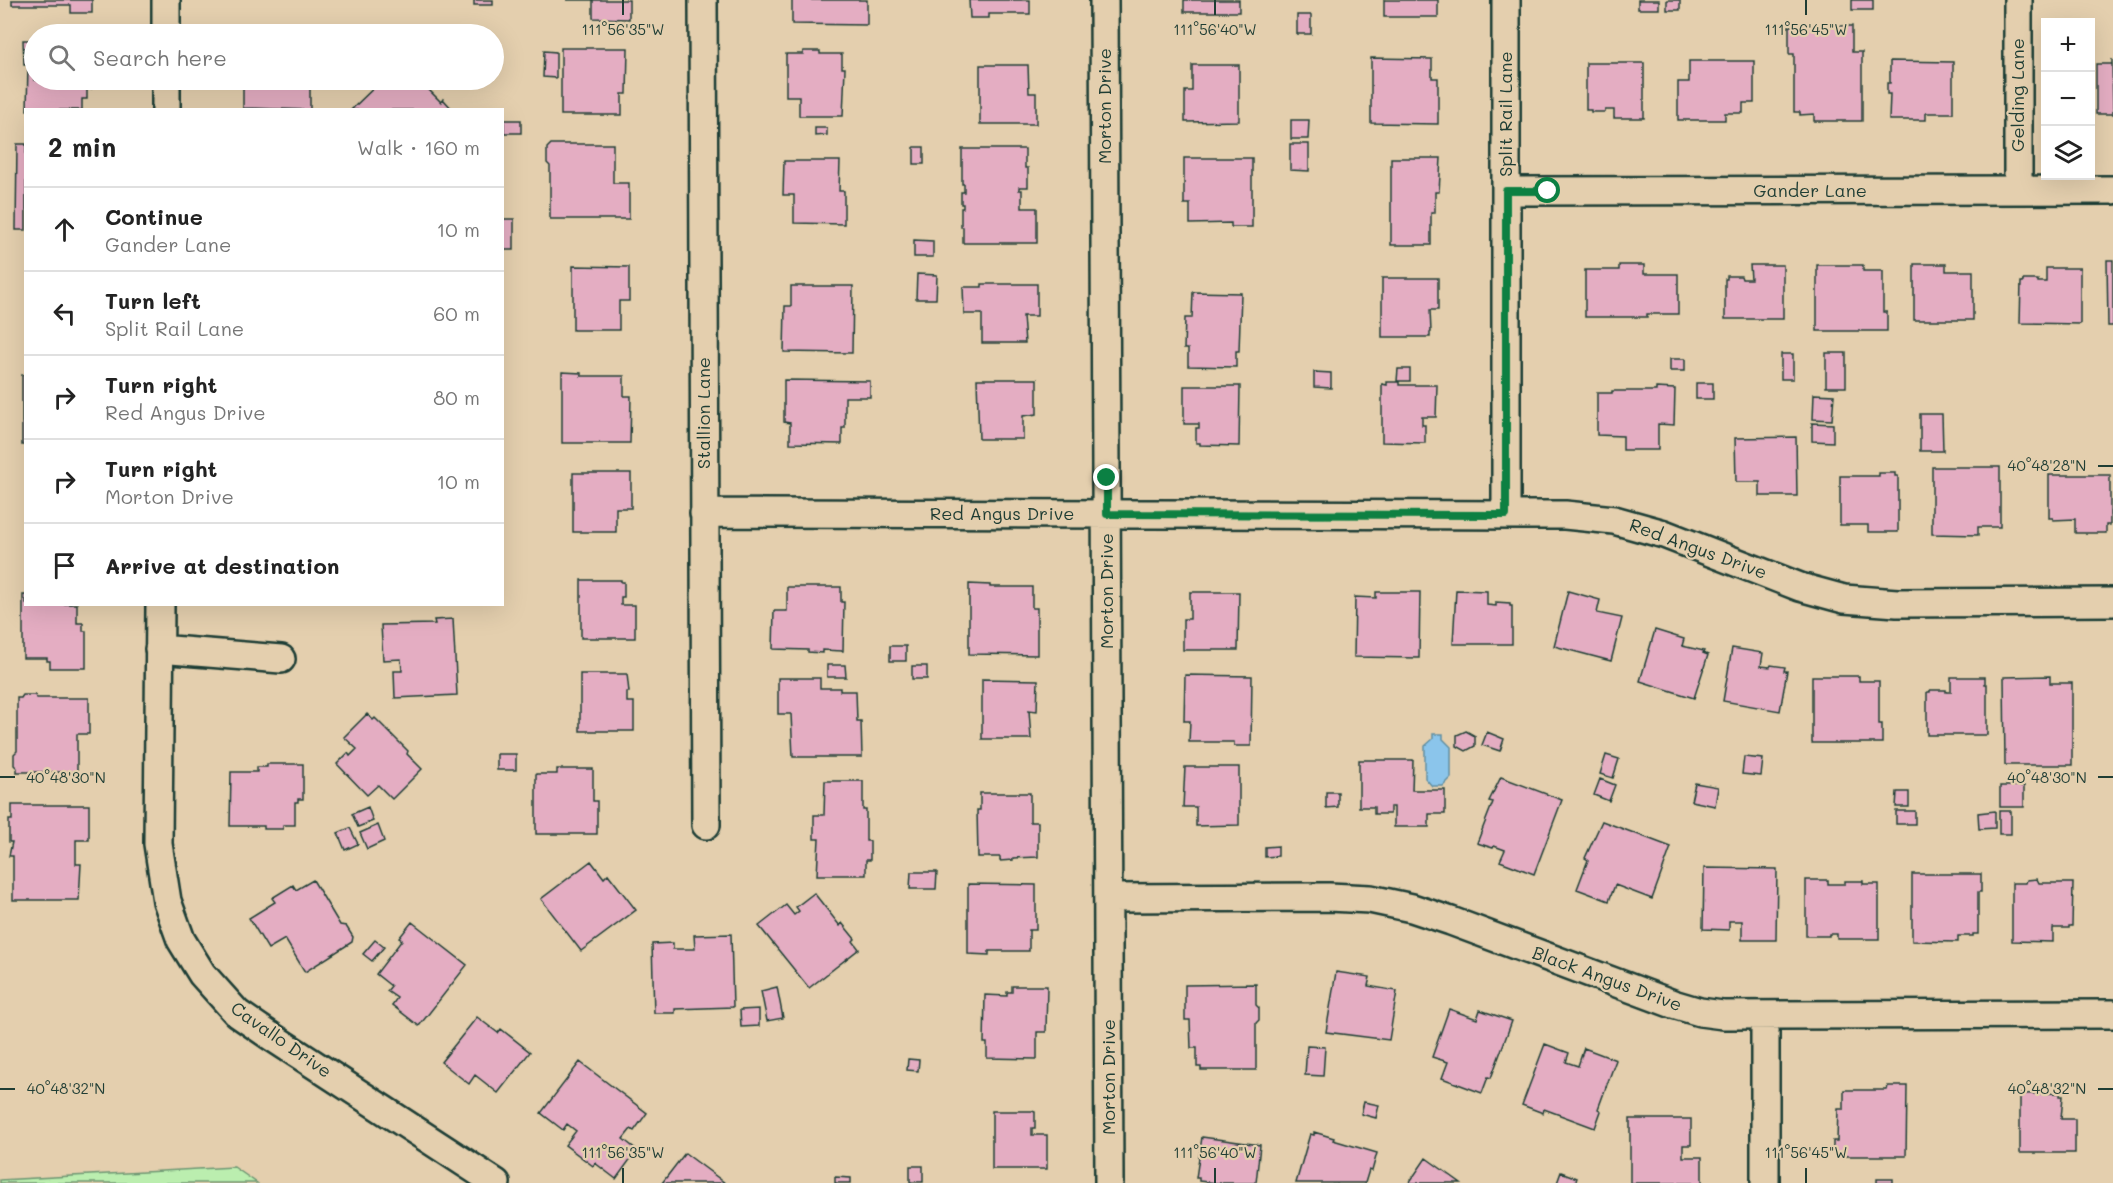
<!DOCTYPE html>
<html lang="en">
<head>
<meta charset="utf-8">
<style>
  :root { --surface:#fff; --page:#f2f2f2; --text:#222; --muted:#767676; --line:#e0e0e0 }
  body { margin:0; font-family:Mali,sans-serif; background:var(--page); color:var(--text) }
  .controls { position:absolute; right:18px; top:18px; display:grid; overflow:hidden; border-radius:0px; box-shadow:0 6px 24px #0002 }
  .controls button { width:54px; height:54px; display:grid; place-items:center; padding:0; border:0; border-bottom:2px solid var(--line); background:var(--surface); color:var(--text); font:30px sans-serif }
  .stop { position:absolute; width:18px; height:18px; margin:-14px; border:4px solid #0b8043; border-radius:50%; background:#fff }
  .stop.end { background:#0b8043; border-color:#fff; box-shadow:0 2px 6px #0008 }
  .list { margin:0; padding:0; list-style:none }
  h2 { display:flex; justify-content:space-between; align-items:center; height:78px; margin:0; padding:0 24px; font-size:26px }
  h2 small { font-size:20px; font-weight:400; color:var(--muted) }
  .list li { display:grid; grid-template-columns:39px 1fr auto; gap:18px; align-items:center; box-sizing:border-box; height:84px; padding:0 24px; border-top:2px solid var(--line) }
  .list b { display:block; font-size:22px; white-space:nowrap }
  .list p { margin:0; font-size:20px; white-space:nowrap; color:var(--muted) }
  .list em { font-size:20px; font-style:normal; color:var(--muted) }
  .icon { flex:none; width:33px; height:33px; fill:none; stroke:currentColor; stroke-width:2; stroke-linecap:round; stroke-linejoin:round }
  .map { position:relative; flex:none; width:2113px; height:1183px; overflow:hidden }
  .search { position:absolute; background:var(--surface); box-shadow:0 6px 24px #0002; left:24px; top:24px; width:480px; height:66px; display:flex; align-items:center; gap:15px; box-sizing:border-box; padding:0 21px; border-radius:33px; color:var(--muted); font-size:22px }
  .panel { position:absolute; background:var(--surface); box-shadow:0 6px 24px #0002; left:24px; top:108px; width:480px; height:498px; border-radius:0px }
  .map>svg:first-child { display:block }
  .green { fill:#bbeeaf; stroke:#6d9672; stroke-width:1.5 }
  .water { fill:#8bc5eb; stroke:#608fa2; stroke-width:1.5 }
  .building { fill:#e4adc2; stroke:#1f3d34; stroke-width:1.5 }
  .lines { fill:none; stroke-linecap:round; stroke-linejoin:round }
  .minor-casing { stroke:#1f3d34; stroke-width:32 }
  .minor { stroke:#e4cfae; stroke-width:27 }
  .route { stroke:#0b8043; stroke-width:8 }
  .ticks { fill:none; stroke:#1f3d34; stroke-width:2 }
  .labels { text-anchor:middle; stroke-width:4.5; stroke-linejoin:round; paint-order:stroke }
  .street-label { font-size:18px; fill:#1f3d34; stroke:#e4cfae }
  .ticks-label { font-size:15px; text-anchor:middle; fill:#1f3d34; stroke:#e4cfae; stroke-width:4.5; stroke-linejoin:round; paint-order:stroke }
</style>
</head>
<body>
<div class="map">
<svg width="2113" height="1183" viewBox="0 0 2113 1183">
  <rect width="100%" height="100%" fill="#e4cfae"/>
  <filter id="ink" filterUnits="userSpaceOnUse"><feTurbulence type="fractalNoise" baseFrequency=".0167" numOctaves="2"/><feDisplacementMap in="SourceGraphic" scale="12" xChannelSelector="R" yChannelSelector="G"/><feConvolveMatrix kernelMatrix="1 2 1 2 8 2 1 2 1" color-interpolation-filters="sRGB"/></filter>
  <g filter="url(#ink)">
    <path class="green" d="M234 1167 257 1183H0V1180Z"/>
    <path class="water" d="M1433 734H1443V739L1451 747V778L1443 786H1432L1425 778V746L1433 739Z"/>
    <path class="building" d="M12 0H92V13H71V5H12Z
      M474 0H493V5H474Z
      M566 0H629V19L593 18V0Z
      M792 0H867V25L792 24Z
      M969 0H1030V14H989V18H970Z
      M1184 0H1239V12H1184Z
      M1384 0H1438V17H1384Z
      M1638 0H1659V9H1638Z
      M1667 0H1680V10H1667Z
      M1852 0H1873V10H1852Z
      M1297 15H1311V34H1297Z
      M1789 26H1852V52H1862V121H1814V114L1800 115V112H1794V54H1789Z
      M23 40H34V80H91V89H87V99H82V110H27L28 65H24Z
      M561 48H628L627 94H622V115H561Z
      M544 51 556 52V78L543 77Z
      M803 51H820V54H842V68H845L843 116H799V96H786V54H803Z
      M1371 58 1432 59V78H1438V124L1371 123Z
      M2112 59 2113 114H2096V64H2112Z
      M1689 61H1754V103H1743V113H1725V120H1678V82H1689Z
      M1890 61 1953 62V113H1926V120H1889L1890 94H1887V83H1890Z
      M1586 63H1644V118H1614V110H1605V112H1591V110H1586Z
      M980 65H1028L1029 93H1036V124H980Z
      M1192 65H1239V121L1185 122V91H1192Z
      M243 80H310V110L243 108Z
      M382 80H419L441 102 443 99 453 110H351Z
      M504 120H521V133H504Z
      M1291 120H1309L1308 139H1291Z
      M815 128H827V135L815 136Z
      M17 144H26V230H16Z
      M551 144H613V183H629V219H550V166L547 163V148Z
      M1290 144H1309V171L1290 170Z
      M914 147H924V164H914Z
      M962 149H1025V168H1028V187H1019V190H1022V208H1037V243H963V227H961V208H963V204H961V192H964V184H962Z
      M1184 158H1252V227H1231V223L1190 224V204H1184Z
      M1391 158H1441L1439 192H1435V213H1431V245H1391Z
      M784 161H840L839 191H844V224L794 223V195H783Z
      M502 219H514V250H502Z
      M914 240 933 241V257H914Z
      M2107 260H2113V326H2108Z
      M1914 264H1946V271H1973V320H1914Z
      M1619 265H1644V274H1678V314H1647V317H1585V270H1619Z
      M1750 265H1783V319H1725V279H1727V276H1741L1742 279H1751Z
      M1817 265H1863V271H1883V312H1887V331H1817Z
      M573 266 629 267V301H619V330H573Z
      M2046 268H2080V324L2020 323 2021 282H2023V280H2038V282H2046Z
      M917 274 937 275 936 299H916Z
      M1382 278H1438V310H1430L1431 332H1430V337H1382Z
      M982 284H1037V316H1023L1025 343H982V314H964L963 287H982Z
      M791 286H853L852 353 784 352 785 306H791Z
      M1193 292 1241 293 1239 351H1236V367L1188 366V349H1184L1185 318H1192Z
      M1826 353H1846V387H1826Z
      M1781 354H1793V379H1781Z
      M1670 359H1685V371H1670Z
      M1398 369H1410V381H1397Z
      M562 372 581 373V376H624V396H631L630 443H562Z
      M1314 372 1331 373V388L1314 387Z
      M22 375H26V445H22Z
      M977 379H1037V414L1023 416V439H979Z
      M784 380 870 381V397H845V428H842V444L790 443V423L784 422Z
      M1387 382H1399V385H1437L1436 417H1422V425H1425V443L1382 442V384L1387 385Z
      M1696 383H1713V399H1696Z
      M1184 386H1240L1239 446 1200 445V443H1196V428H1199V424H1184Z
      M1656 388 1675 389 1674 425 1658 424V450H1623V436L1597 435V393H1612V391H1656Z
      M1814 394 1834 395 1832 420 1813 419Z
      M1920 414H1942L1943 451H1920Z
      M1812 423 1833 424V442L1812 441Z
      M1796 437 1797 496H1760V482H1736L1735 438Z
      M1932 467H2000V527H1978V535L1932 534Z
      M573 473H631V508H616V532H573Z
      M1879 473H1895V476H1898V532H1868V525H1840V476H1879Z
      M2049 475H2110V525H2106V533H2075V519L2053 520V518H2049Z
      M581 580H621V582H624V597H621V605H635V638H581Z
      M969 584 990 585V587H1032V608H1037V655L969 654Z
      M787 587H841V602H844L843 651 822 650V653L808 652V650L773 649 774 611H787Z
      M1456 590 1487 591V605L1496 606V602L1510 603V606H1512V644H1453Z
      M1568 591 1600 600 1597 613 1622 618 1611 661 1554 646Z
      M1190 592H1239L1238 650H1183V619H1190Z
      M1376 592H1420L1419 658 1354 657 1355 597 1376 598Z
      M23 595H26V604H77V623H83V631H86V668H50V661H47V658H23Z
      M453 619 457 695 395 698 394 671H402L401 659 383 660 381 625 435 624 434 620Z
      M1655 630 1684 639 1682 646 1704 651 1703 653 1708 655 1694 698 1640 681Z
      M890 646H906V661H890Z
      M1732 648 1763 653 1761 666 1770 667 1771 665 1785 667 1784 671H1787L1780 711 1723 701Z
      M827 665H845L846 677H827Z
      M912 666H927V679H912Z
      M580 674H627L629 692H627V702H634V731H580Z
      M1185 675 1252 676 1251 746H1234V742H1189L1190 721H1184Z
      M1812 676H1859V681H1879V724H1882V743H1812Z
      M2050 676V683H2072V765H2005L2004 677Z
      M1951 677H1985V684H1987V735H1927V692H1930V690H1946V692H1951Z
      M778 678H820V688H840V691H856L857 721H861L862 757H793L791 714H778Z
      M982 679 1038 680 1037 711 1029 710 1031 739H982Z
      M23 695H35L36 698H89V734H77V772H17V768L14 765V754L17 751V698H21Z
      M367 714 373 720 375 718 408 751 407 754 422 769 392 799 378 785 367 795 337 764 348 753 350 756 357 749 344 737Z
      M1466 731 1475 736V746L1466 751 1457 746V735Z
      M1487 732 1504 739 1500 751 1482 745Z
      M497 754H516V770H497Z
      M1606 755 1619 759 1613 778 1600 774Z
      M1744 757 1763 759 1761 776 1742 774Z
      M1359 760H1413L1412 790H1445V814H1429V827H1394V807H1390V814H1374V807H1359Z
      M267 764H303V799H298V802H295V825H283V829H264V826H230L231 772H257V767H267Z
      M1185 767H1239V825L1196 826V807H1183Z
      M557 769H593V801H597V834H536V774H557Z
      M1501 777 1562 800 1534 874 1500 861 1505 850 1494 846 1493 848 1477 843 1493 802 1489 801Z
      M1600 779 1615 785 1609 801 1594 795Z
      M825 781H863V810H866V841H870V860H866V875H817L819 839H814V815H824Z
      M1695 783 1718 787 1715 806 1691 801Z
      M2000 786H2024V807H2000Z
      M1326 792H1338V807L1326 808Z
      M1897 792H1909V807H1896Z
      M980 793H1030V822H1038V857L1013 858V860L1000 861V857H978L977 810H980Z
      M12 805H89V840H76V864H81L79 900H13V856H9L12 842H9V820H12Z
      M368 807 373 821 358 827 352 814Z
      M1896 811H1915V824H1896Z
      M1995 811V828L1979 829 1978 813Z
      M1999 811H2011V834H1999Z
      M1602 821 1671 847 1652 899 1615 885 1609 901 1577 889 1588 860 1585 858Z
      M378 825 384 841 367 849 360 833Z
      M350 828 358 844 345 850 338 833Z
      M1278 846V856L1265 857V847Z
      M591 861 604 878 608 874 636 910 581 951 541 899Z
      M1704 868 1777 869 1776 940H1742V921H1729V930L1703 929Z
      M911 872H937L936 889H910Z
      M1912 874H1981V892H1978V934H1973V936H1958V942L1912 941Z
      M2037 879 2039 883H2073L2072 926H2069V928H2053V942L2012 941V883H2026L2027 880Z
      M313 880 340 925 346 926 353 937 352 942 305 972 285 939 268 949 249 918 275 902 272 898 293 885 296 890Z
      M1806 880H1828V884H1845V881H1863V884H1879V939H1837V934H1829V936H1806Z
      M968 884 1036 885V930H1029V951H989V955L968 954Z
      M814 893 840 926 842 923 855 939 853 941 859 949 809 988 759 926 786 905 794 915 799 911 796 907Z
      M412 922 467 965 419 1026 392 1005 397 998 387 991 391 986 376 974 402 940 399 938Z
      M731 934 733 1007 675 1009V1013H654L652 944 673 943V949H695L694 935Z
      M375 940 384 947 372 961 363 954Z
      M1336 972 1370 977 1368 986 1397 991 1389 1040 1326 1032Z
      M1256 984V1005L1259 1008V1020L1256 1023V1070H1201V1067H1197V1048H1191L1190 1020H1185V985Z
      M1012 986H1047L1046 1032H1037V1059L987 1058V1043H984L985 995 1007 996V992H1012Z
      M777 987 783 1018 767 1021 761 991Z
      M759 1009V1026L741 1027 740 1010Z
      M1449 1009 1477 1019 1480 1010 1512 1021 1491 1078 1488 1077 1482 1093 1442 1078 1448 1062 1432 1057Z
      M477 1017 498 1033 501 1029 530 1052 498 1093 475 1075 469 1084 441 1062Z
      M1545 1044 1569 1053 1566 1062 1578 1066 1584 1048 1616 1060 1598 1109 1601 1111 1595 1128 1544 1109 1543 1113 1522 1105Z
      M1307 1046 1325 1047 1323 1076 1305 1075Z
      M908 1059 919 1060 918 1071 907 1070Z
      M580 1062 647 1113 634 1131 631 1129 623 1139 637 1150 616 1179 595 1163 593 1166 565 1145 576 1131 567 1124 563 1130 541 1113Z
      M1888 1086H1907L1906 1156H1839V1153L1833 1152V1141H1837L1838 1109H1844V1090H1887Z
      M2060 1093V1096H2063L2061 1119H2075V1153H2020V1094Z
      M1364 1102 1379 1105 1376 1118 1361 1114Z
      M992 1111H1032L1035 1112V1128H1032V1135H1047V1169H992Z
      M1630 1119H1691V1145H1683V1157H1702V1183H1630Z
      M1314 1132 1334 1138 1333 1140 1377 1153 1372 1171 1369 1170 1365 1183H1296L1310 1134 1314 1135Z
      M1202 1137 1260 1145 1256 1183H1217L1199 1181V1178H1196Z
      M685 1153 725 1183H662Z
      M1426 1158 1461 1183H1409Z
      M910 1166H923V1182H910Z
      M1561 1172 1577 1178 1575 1183H1557Z
      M835 1177 851 1178V1183H835Z
      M1877 1179H1893V1183H1877Z"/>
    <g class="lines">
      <defs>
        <path id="minor" d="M703 0 706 825
          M1104 0 1109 1183
          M1506 0V515
          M2018 0V190
          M166 34V0
          M166 110V80
          M1506 191 2113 190
          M704 513 1565 515 1614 520 1664 534 1800 587 1844 599 1897 603 2113 602
          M160 604 158 844 167 901 181 940 202 974 237 1013 269 1035 496 1183
          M159 649 281 659
          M1108 898 1329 897 1370 899 1412 908 1451 921 1673 1004 1700 1012 1723 1015 2113 1014
          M1765 1015V1183"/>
      </defs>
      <use href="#minor" class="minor-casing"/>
      <use href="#minor" class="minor"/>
    </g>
  </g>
  <g class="lines" filter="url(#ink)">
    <path class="route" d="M1107 478V514L1506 515V191H1548"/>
  </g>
  <path class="ticks" d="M623 0V15M1215 0V15M1806 0V15M2098 466H2113M0 777H15M2098 777H2113M0 1089H15M2098 1089H2113M623 1168V1183M1215 1168V1183M1806 1168V1183"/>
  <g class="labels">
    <g class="street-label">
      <text transform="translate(2018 95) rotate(-90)" y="6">Gelding Lane</text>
      <text transform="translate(1105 106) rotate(-90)" y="6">Morton Drive</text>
      <text transform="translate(1506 114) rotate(-90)" y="6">Split Rail Lane</text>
      <text x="1810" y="197">Gander Lane</text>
      <text transform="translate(704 413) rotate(-90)" y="6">Stallion Lane</text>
      <text x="1002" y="520">Red Angus Drive</text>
      <text transform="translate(1698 549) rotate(20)" y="6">Red Angus Drive</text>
      <text transform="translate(1107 591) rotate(-90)" y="6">Morton Drive</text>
      <text transform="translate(1607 979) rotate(20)" y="6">Black Angus Drive</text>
      <text transform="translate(281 1040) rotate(35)" y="6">Cavallo Drive</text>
      <text transform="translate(1109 1077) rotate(-90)" y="6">Morton Drive</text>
    </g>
  </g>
  <g class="ticks-label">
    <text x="623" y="35">111°56'35"W</text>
    <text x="1215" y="35">111°56'40"W</text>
    <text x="1806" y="35">111°56'45"W</text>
    <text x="2047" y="471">40°48'28"N</text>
    <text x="2047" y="783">40°48'30"N</text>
    <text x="66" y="783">40°48'30"N</text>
    <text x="2047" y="1094">40°48'32"N</text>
    <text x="66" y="1094">40°48'32"N</text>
    <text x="623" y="1158">111°56'35"W</text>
    <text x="1215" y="1158">111°56'40"W</text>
    <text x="1806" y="1158">111°56'45"W</text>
  </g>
</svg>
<div class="controls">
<button>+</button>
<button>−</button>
<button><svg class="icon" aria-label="layers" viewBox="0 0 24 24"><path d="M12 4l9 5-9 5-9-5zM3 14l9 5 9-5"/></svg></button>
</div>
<div class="stop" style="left:1548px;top:191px"></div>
<div class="stop end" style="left:1107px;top:478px"></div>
<div class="search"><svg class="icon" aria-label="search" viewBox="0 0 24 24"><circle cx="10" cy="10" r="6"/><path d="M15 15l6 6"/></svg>Search here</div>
<section class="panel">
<h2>2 min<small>Walk · 160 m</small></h2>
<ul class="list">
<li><svg class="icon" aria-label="ahead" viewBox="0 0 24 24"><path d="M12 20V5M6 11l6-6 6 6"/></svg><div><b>Continue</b><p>Gander Lane</p></div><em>10 m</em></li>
<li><svg class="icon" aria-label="left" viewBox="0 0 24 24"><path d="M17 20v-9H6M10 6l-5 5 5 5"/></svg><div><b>Turn left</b><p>Split Rail Lane</p></div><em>60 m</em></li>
<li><svg class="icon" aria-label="right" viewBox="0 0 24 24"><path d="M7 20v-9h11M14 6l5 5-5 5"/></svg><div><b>Turn right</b><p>Red Angus Drive</p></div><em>80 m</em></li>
<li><svg class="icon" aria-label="right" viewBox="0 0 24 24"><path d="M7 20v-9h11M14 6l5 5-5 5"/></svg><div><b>Turn right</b><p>Morton Drive</p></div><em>10 m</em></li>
<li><svg class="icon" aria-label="arrive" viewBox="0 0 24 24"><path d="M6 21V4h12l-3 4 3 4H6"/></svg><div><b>Arrive at destination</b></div></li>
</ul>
</section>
</div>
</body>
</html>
